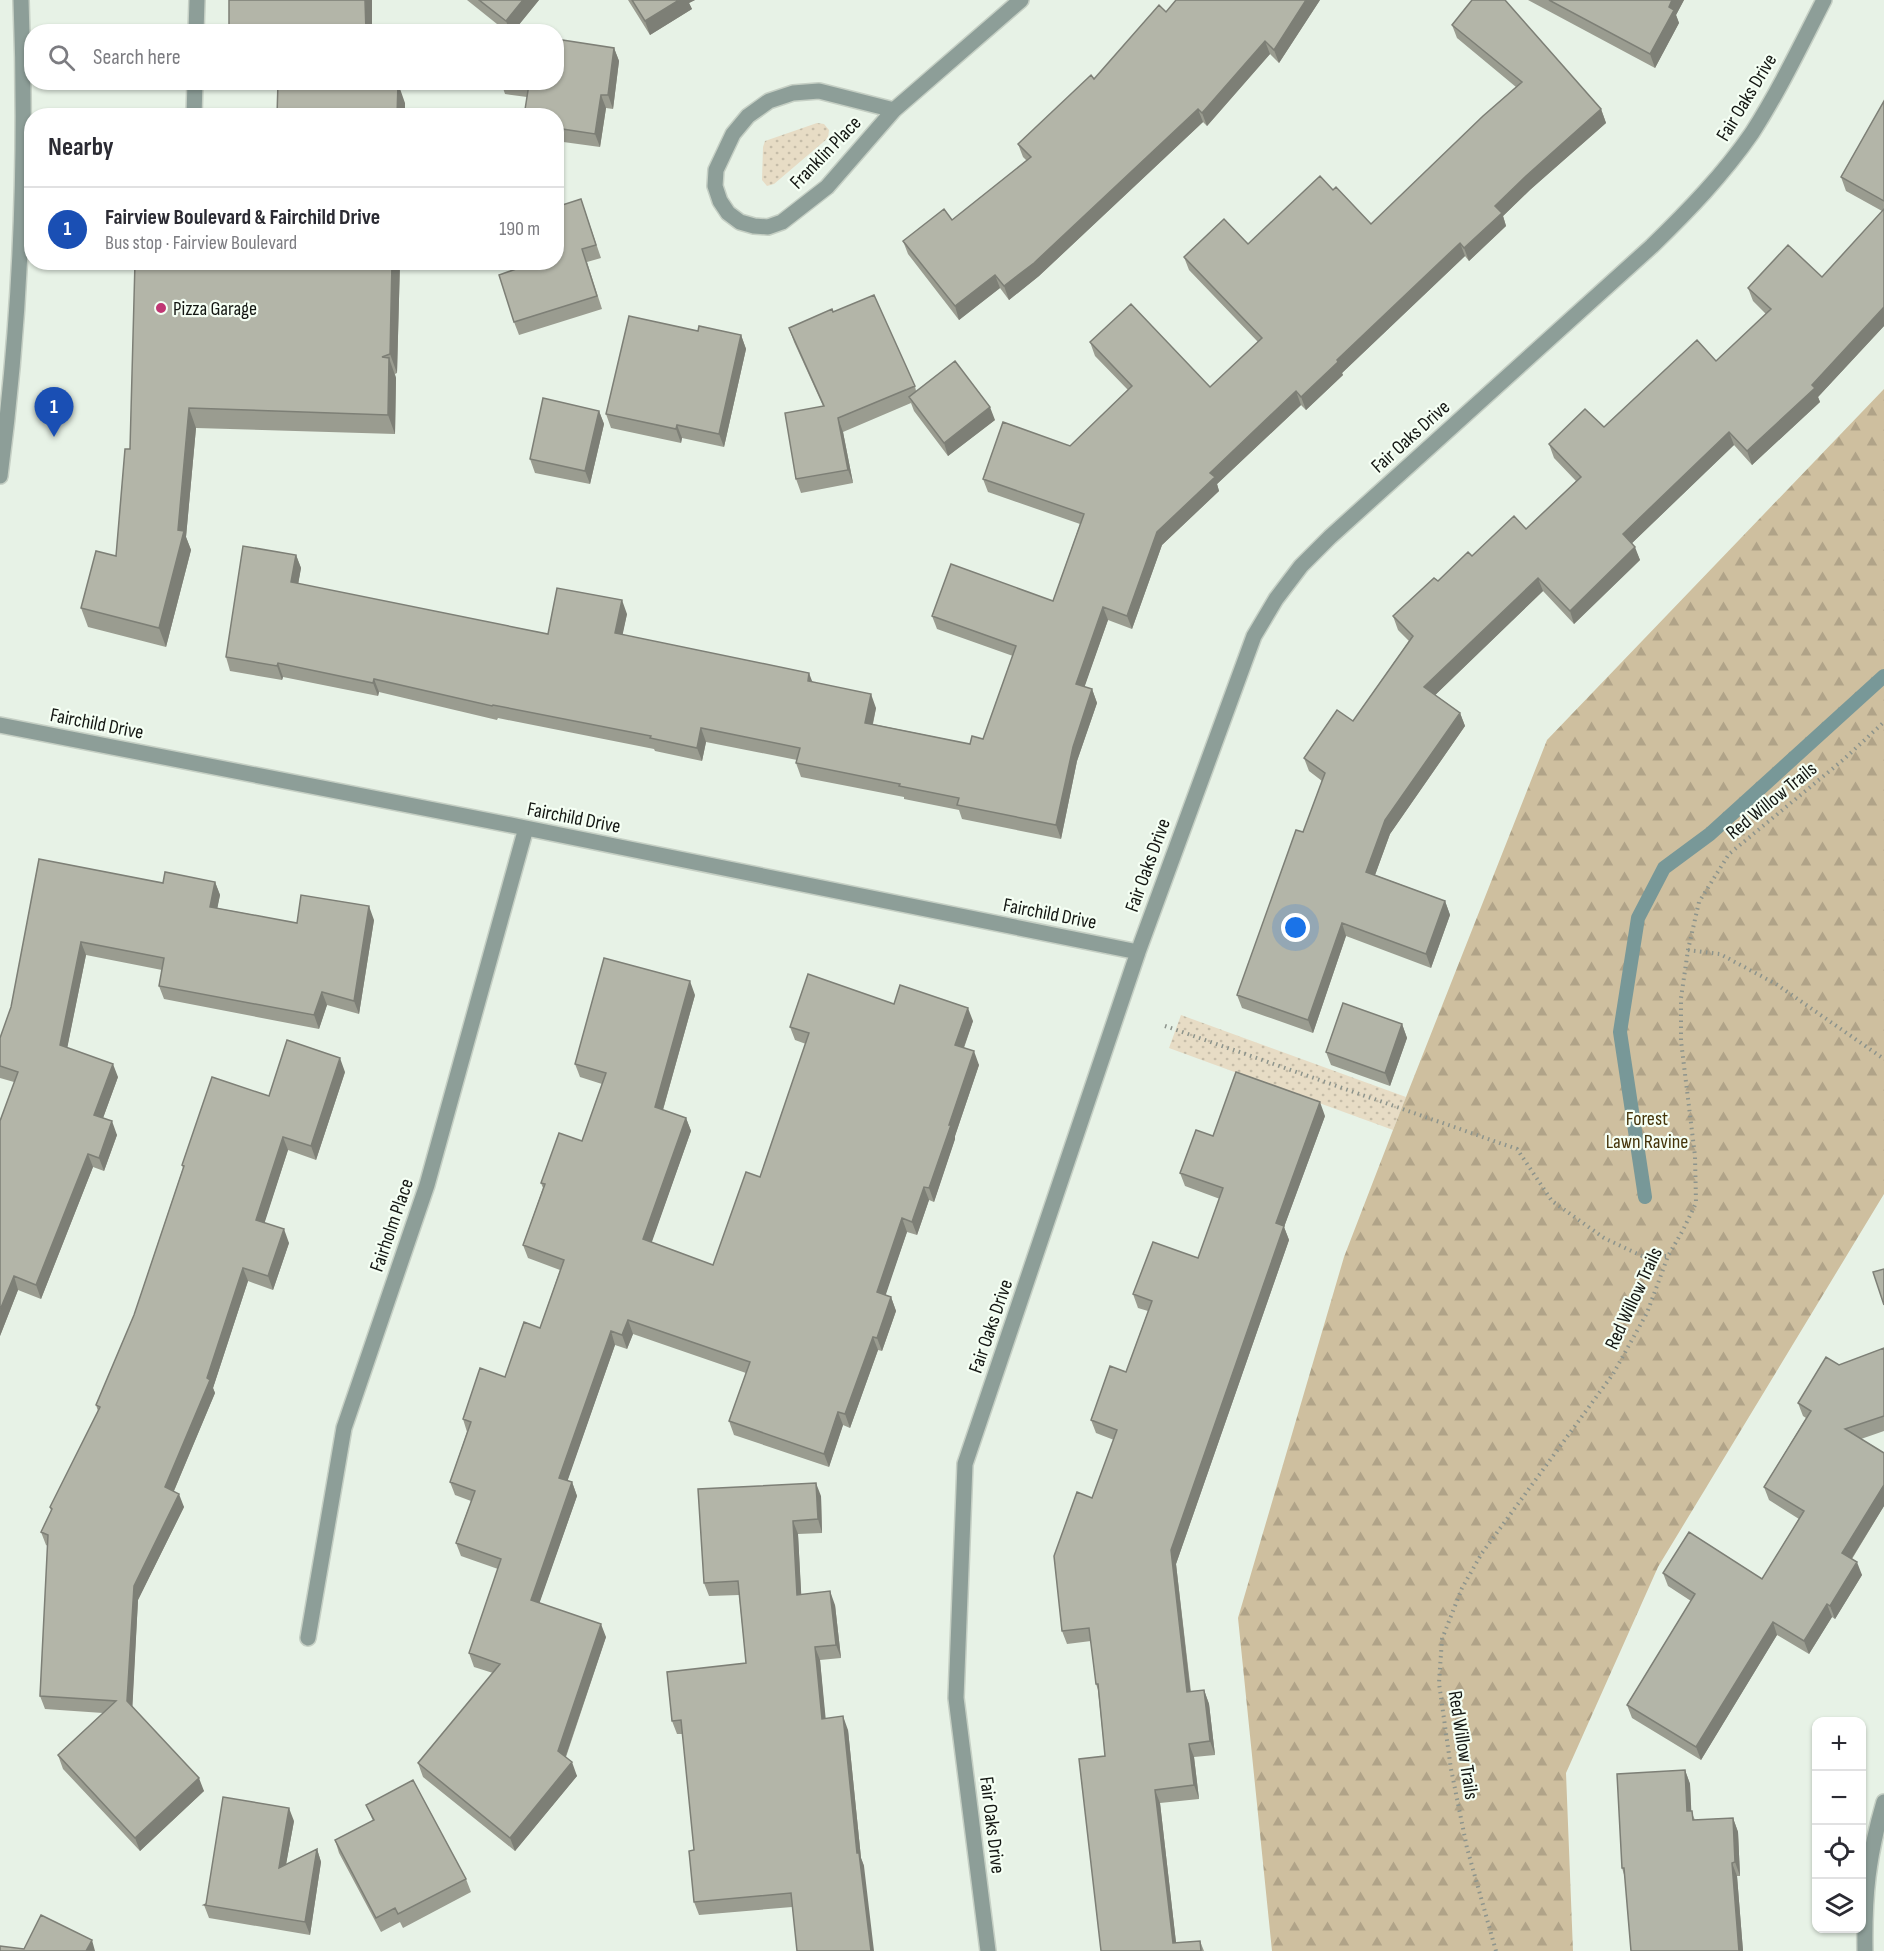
<!DOCTYPE html>
<html lang="en">
<head>
<meta charset="utf-8">
<style>
  :root { --surface:#fff; --page:#f7f7f7; --text:#2b2b33; --muted:#7c7c81; --line:#e1e1e2; --accent:#c03774 }
  body { margin:0; font-family:"Sofia Sans Condensed",sans-serif; background:var(--page); color:var(--text) }
  .controls { position:absolute; right:18px; bottom:18px; display:grid; overflow:hidden; border-radius:12px; box-shadow:0 2px 4px #0004 }
  .controls button { width:54px; height:54px; display:grid; place-items:center; padding:0; border:0; border-bottom:2px solid var(--line); background:var(--surface); color:var(--text); font:30px sans-serif }
  .you { position:absolute; left:1296px; top:928px; width:21px; height:21px; margin:-15px; border:4px solid #fff; border-radius:50%; background:#1a73e8; box-shadow:0 0 0 9px #1a73e833 }
  .badge { display:grid; place-items:center; width:39px; height:39px; border-radius:50%; background:var(--accent); color:#fff; font-size:20px; font-weight:700 }
  .pin { position:absolute; translate:-50% -50px; filter:drop-shadow(0 2px 3px #0008) }
  .pin::after { content:''; position:absolute; top:32px; width:21px; height:18px; background:inherit; clip-path:polygon(0 0,100% 0,50% 100%) }
  .list { margin:0; padding:0; list-style:none }
  h2 { display:flex; justify-content:space-between; align-items:center; height:78px; margin:0; padding:0 24px; font-size:26px }
  h2 small { font-size:20px; font-weight:400; color:var(--muted) }
  .list li { display:grid; grid-template-columns:39px 1fr auto; gap:18px; align-items:center; box-sizing:border-box; height:84px; padding:0 24px; border-top:2px solid var(--line) }
  .list b { display:block; font-size:22px; white-space:nowrap }
  .list p { margin:0; font-size:20px; white-space:nowrap; color:var(--muted) }
  .list em { font-size:20px; font-style:normal; color:var(--muted) }
  .icon { flex:none; width:33px; height:33px; fill:none; stroke:currentColor; stroke-width:2; stroke-linecap:round; stroke-linejoin:round }
  .map { position:relative; flex:none; width:1884px; height:1951px; overflow:hidden }
  .search { position:absolute; background:var(--surface); box-shadow:0 2px 4px #0004; left:24px; top:24px; width:540px; height:66px; display:flex; align-items:center; gap:15px; box-sizing:border-box; padding:0 21px; border-radius:24px; color:var(--muted); font-size:22px }
  .panel { position:absolute; background:var(--surface); box-shadow:0 2px 4px #0004; left:24px; top:108px; width:540px; height:162px; border-radius:24px }
  .map>svg:first-child { display:block }
  .grass { fill:url(#grass-dots) }
  .forest { fill:url(#forest-firs) }
  .lines { fill:none; stroke-linecap:round; stroke-linejoin:round }
  .stream { stroke:#789898; stroke-width:14 }
  .minor-casing { stroke:#c5cfc4; stroke-width:18 }
  .path { stroke:#8d948c; stroke-width:4; stroke-dasharray:1.5 4.5; stroke-linecap:butt }
  .minor { stroke:#8d9e98; stroke-width:15 }
  .wall { fill:#9a9c90 }
  .shaded-wall { fill:#7d7f76 }
  .building { fill:#b3b5a8; stroke:#7d7f76; stroke-width:1.5 }
  .poi-dot { fill:#c03774; stroke:#f5fff4; stroke-width:2 }
  .labels { text-anchor:middle; stroke-width:4.5; stroke-linejoin:round; paint-order:stroke }
  .street-label { font-size:20px; fill:#131612; stroke:#f5fff4 }
  .poi-label { font-size:20px; fill:#131612; stroke:#f5fff4; text-anchor:start }
  .park-label { font-size:20px; fill:#443309; stroke:#f5fff4 }
</style>
</head>
<body>
<div class="map">
<svg width="1884" height="1951" viewBox="0 0 1884 1951">
  <defs>
    <pattern id="grass-dots" width="8" height="8" patternUnits="userSpaceOnUse" patternTransform="scale(1.5)"><rect width="8" height="8" fill="#e7dcc5"/><path d="M2 2h.1M6 6h.1" fill="none" stroke="#c5bca8" stroke-width="1.8" stroke-linecap="round"/></pattern>
    <pattern id="forest-firs" width="22" height="20" patternUnits="userSpaceOnUse" patternTransform="scale(1.5)"><rect width="22" height="20" fill="#cebf9f"/><path d="M5 1l3.5 6h-7zM16 11l3.5 6h-7z" fill="#b0a388"/></pattern>
  </defs>
  <rect width="100%" height="100%" fill="#e7f2e6"/>
  <path class="grass" d="M817 123 824 124 829 130 828 138 774 184 767 186 762 180 763 147 765 141Z
    M1181 1015 1406 1097 1393 1130 1169 1048Z"/>
  <path class="forest" d="M1884 389V1194L1658 1567 1566 1773 1573 1951H1272L1238 1618 1344 1257 1393 1130 1547 740Z"/>
  <g class="lines">
    <path class="stream" d="M1645 1197 1620 1032 1638 918 1664 868 1710 834 1884 676"/>
    <defs>
      <path id="minor" d="M196 32 197 0
        M894 110 819 91 793 93 769 101 748 116 733 134 716 170 715 186 720 201 728 213 740 222 754 226 768 227 782 222 827 187 894 110 1021 0
        M194 116 195 82
        M0 476C21 318 27 159 21 0
        M0 725 526 828 1138 952
        M308 1638 344 1428 427 1185 526 828
        M988 1951 956 1698 965 1464 1138 952 1254 636 1276 599 1301 566 1330 537 1652 246C1688 211 1723 175 1752 133 1779 91 1801 45 1824 0
        M1865 1951C1864 1896 1868 1856 1884 1802"/>
    </defs>
    <use href="#minor" class="minor-casing"/>
    <path class="path" d="M1688 950 1720 954 1776 984 1884 1059
      M1165 1026 1517 1149 1552 1201 1604 1238 1642 1256H1668
      M1496 1951 1467 1848 1451 1769 1439 1683 1442 1639 1462 1588 1482 1553 1613 1374 1647 1313 1668 1256 1683 1230 1696 1203 1695 1156 1681 1041V998L1688 950 1699 902 1729 854 1843 760 1884 722"/>
    <use href="#minor" class="minor"/>
  </g>
  <path class="wall" d="M467 0H539L513 32H507Z
    M628 0H695L689 3 692 9 650 35Z
    M1320 0 1279 63 1270 54 1207 126 1203 122 1039 276 1009 300 1000 288 959 320 908 254 903 241 952 220 1027 161 1023 157 1018 144 1094 79Z
    M1528 0H1684L1676 15 1679 23 1655 68Z
    M1452 25 1601 109 1606 123 1531 189 1503 216 1506 226 1469 261 1465 256 1342 373 1343 375 1306 410 1301 405 1217 484 1219 491 1162 545 1132 629 1108 620 1084 687 1092 689 1097 703 1077 761 1061 839 962 819 959 810 904 799V797L801 777 796 763 797 760 706 742 702 761 655 751 654 749 498 718 497 720 379 692 378 696 283 677 282 680 230 671 226 657 296 555 301 568 298 584 548 634 627 614 622 635 813 682 876 708 873 724 970 744 983 739 1013 656 937 629 932 616 1053 601 1080 524 988 492 983 479 1070 446 1128 390 1095 356 1090 342 1210 387 1258 342 1189 270 1184 257 1248 244 1333 190 1371 224 1516 87 1457 38Z
    M614 48 619 61 613 109 606 108 600 147 556 141V116L527 97 505 94 501 82H556Z
    M1884 101V326L1818 397 1820 402 1752 465 1734 445 1632 543 1640 560 1574 624 1543 591 1435 695 1460 713 1465 726 1390 834 1375 875 1445 901 1450 915 1431 968 1346 936 1313 1033 1242 1008 1237 995 1303 832 1322 781 1309 771 1304 758 1353 721 1409 641 1398 630 1393 616 1438 581 1472 556 1526 529 1576 481 1554 458 1549 444 1604 427 1716 361 1766 314 1753 301 1748 288 1822 277 1882 211 1846 191 1841 177Z
    M581 199 601 258 587 262 602 309 519 335 514 322 519 268Z
    M272 262H400L397 373 395 374 396 378 395 434 196 428 186 537 191 550 166 647 88 627 81 608 116 556 130 449 272 267Z
    M833 312 915 386 916 391 995 420 948 456 914 411 911 403 843 432 853 483 801 493 796 479 823 406 794 342 789 328Z
    M698 331 741 335 746 349 724 447 682 438 681 443 611 428 606 414Z
    M599 411 604 424 590 484 535 473 530 459Z
    M39 859 163 883 215 882 220 895 217 908 297 923 374 920 359 1014 327 1005 319 1029 164 999 159 986 162 970 86 955 67 1048 118 1077 103 1118 117 1135 104 1171 93 1167 41 1299 18 1290 0 1336 14 1082 0 1078V1038L11 1007Z
    M695 995 663 1110 686 1118 691 1131 651 1243 713 1265 760 1177 806 1044 795 1040 790 1027 894 1004 973 1021 964 1048 979 1065 955 1136V1139L934 1202 929 1200 917 1235 907 1232 885 1295 891 1297 896 1311 882 1351 878 1350 850 1428 843 1425 829 1467 734 1435 729 1421 746 1373 633 1334 627 1349 615 1345 567 1481 572 1482 577 1496 539 1603 606 1637 566 1757 577 1776 515 1851 423 1777 418 1763 493 1673 474 1667 469 1653 498 1569 461 1556 456 1543 471 1501 455 1495 450 1482 467 1432 463 1419 505 1377 540 1328 560 1270 528 1258 523 1245 543 1188 541 1183 582 1141 602 1084 580 1077 575 1064Z
    M1402 1024 1407 1038 1390 1086 1331 1065 1326 1052Z
    M345 1072 316 1160 288 1150 264 1223 289 1243 273 1290 248 1281 213 1388 215 1393 174 1491 184 1507 138 1600 132 1707 204 1791 140 1851 63 1769 58 1755 103 1713 45 1709 40 1696 48 1546 46 1545 41 1532 51 1511 50 1507 98 1411 96 1405 134 1315 183 1168 182 1165 269 1096Z
    M1325 1116 1284 1227 1289 1240 1176 1564 1191 1692 1204 1690 1209 1704 1215 1755 1194 1757 1199 1799 1160 1803 1176 1943 1200 1941 1204 1951H1101L1105 1756 1098 1690 1096 1684 1091 1641 1067 1644 1062 1631 1092 1498 1114 1440 1096 1433 1091 1420 1126 1372 1148 1311 1138 1308 1133 1294 1198 1258 1220 1199 1185 1186 1180 1173 1213 1136Z
    M1884 1348V1431L1861 1439 1884 1506 1852 1559 1862 1575 1835 1619 1832 1617 1809 1654 1777 1635 1701 1760 1632 1718 1627 1705 1691 1601 1668 1586 1663 1573 1762 1579 1799 1519 1769 1500 1764 1487 1806 1418 1803 1416 1798 1403 1839 1365Z
    M821 1496 822 1533 798 1534 801 1594 835 1605 841 1658 820 1660 825 1718 848 1730 861 1858 864 1866 792 1907 699 1915 694 1902V1850L683 1734H677L672 1721 746 1663 739 1595 709 1596 704 1583Z
    M1685 1770 1690 1784 1691 1811 1695 1820 1733 1818 1738 1832 1740 1876H1737L1743 1951H1631L1625 1878 1622 1868Z
    M366 1805 466 1879 471 1892 403 1928 400 1922 381 1932 339 1853 335 1840 373 1821Z
    M294 1821 286 1864 317 1849 321 1862 310 1935 209 1918 204 1905Z"/>
  <path class="shaded-wall" d="M365 0H372V32H366Z
    M523 0H539L513 32H510L506 21Z
    M679 0H695L689 3 692 9 650 35 645 21Z
    M1306 0H1320L1279 63 1274 50Z
    M1672 0H1684L1676 15 1679 23 1655 68 1650 54 1669 7Z
    M1265 41 1270 54 1207 126 1202 113Z
    M614 48 619 61 613 109 608 95Z
    M398 83 405 103V116H397Z
    M601 95 606 108 600 147 595 134Z
    M1198 109 1203 122 1039 276 1009 300 1004 286Z
    M1601 109 1606 123 1531 189 1503 216 1506 226 1469 261 1464 248 1495 206 1526 176Z
    M1460 243 1465 256 1342 373 1343 375 1306 410 1301 397 1337 360Z
    M392 262H400L397 373 390 354Z
    M995 275 1000 288 959 320 955 306Z
    M1884 307V326L1818 397 1820 402 1752 465 1747 451 1812 385Z
    M741 335 746 349 724 447 719 434Z
    M389 358 396 378 395 434 388 415Z
    M1296 391 1301 405 1217 484 1219 491 1162 545 1132 629 1127 616 1157 532 1210 473Z
    M990 407 995 420 948 456 944 443Z
    M189 408 196 428 186 537 191 550 166 647 159 628 178 530Z
    M599 411 604 424 590 484 585 471Z
    M838 418 843 432 853 483 848 470Z
    M677 425 682 438 681 443 676 429Z
    M1729 432 1734 445 1628 547 1623 534Z
    M1635 547 1640 560 1574 624 1570 611Z
    M296 555 301 568 296 596 291 582Z
    M1538 578 1543 591 1429 701 1424 687Z
    M622 600 627 614 620 647 615 633Z
    M1103 607 1108 620 1081 697 1076 684Z
    M278 663 283 677 282 680 277 666Z
    M809 673 814 686 808 681Z
    M374 679 379 692 378 696 373 683Z
    M1092 689 1097 703 1077 761 1061 839 1056 825 1073 747Z
    M871 694 876 708 870 736 865 723Z
    M1460 713 1465 726 1390 834 1371 886 1366 872 1385 820Z
    M701 728 706 742 702 761 697 748Z
    M215 882 220 895 215 920 210 907Z
    M1445 901 1450 915 1431 968 1426 954Z
    M369 906 374 920 359 1014 354 1001Z
    M1342 923 1346 936 1313 1033 1308 1020Z
    M81 942 86 955 65 1059 60 1045Z
    M690 981 695 995 660 1120 655 1107Z
    M322 992 327 1005 319 1029 314 1015Z
    M968 1008 973 1021 960 1058 955 1045Z
    M1402 1024 1407 1038 1390 1086 1385 1073Z
    M974 1051 979 1065 955 1136V1139L934 1202 929 1188 949 1125Z
    M340 1058 345 1072 316 1160 311 1146Z
    M113 1064 118 1077 99 1129 94 1115Z
    M1320 1102 1325 1116 1284 1227 1289 1240 1176 1564 1192 1706 1187 1692 1171 1550 1276 1223Z
    M686 1118 691 1131 648 1253 643 1239Z
    M112 1121 117 1135 104 1171 99 1158Z
    M283 1137 288 1150 261 1234 256 1220Z
    M88 1154 93 1167 41 1299 36 1285Z
    M924 1187 929 1200 917 1235 912 1222Z
    M902 1218 907 1232 882 1306 877 1292Z
    M284 1229 289 1243 273 1290 268 1276Z
    M243 1268 248 1281 213 1388 215 1393 170 1500 165 1487 207 1378Z
    M14 1276 18 1290 0 1336V1310Z
    M891 1297 896 1311 882 1351 877 1338Z
    M628 1320 633 1334 627 1349 622 1335Z
    M611 1331 615 1345 564 1491 559 1478Z
    M873 1337 878 1350 850 1428 845 1414Z
    M838 1412 843 1425 829 1467 824 1454Z
    M572 1482 577 1496 536 1613 531 1600Z
    M816 1483 821 1496 822 1533 818 1519Z
    M1884 1485V1506L1847 1566 1842 1553Z
    M179 1494 184 1507 138 1600 132 1715 127 1701 134 1586Z
    M793 1521 798 1534 802 1608 797 1595Z
    M1857 1562 1862 1575 1835 1619 1830 1606Z
    M830 1591 835 1605 841 1658 836 1645Z
    M1827 1604 1832 1617 1809 1654 1804 1641Z
    M1773 1622 1777 1635 1701 1760 1696 1747Z
    M601 1624 606 1637 563 1764 558 1751Z
    M815 1647 820 1660 827 1732 822 1719Z
    M1204 1690 1209 1704 1215 1755 1210 1741Z
    M843 1716 848 1730 861 1858 864 1866 874 1951H871L857 1853Z
    M1189 1744 1194 1757 1199 1799 1194 1785Z
    M572 1762 577 1776 515 1851 510 1838Z
    M1685 1770 1690 1784 1692 1824 1687 1811Z
    M199 1778 204 1791 140 1851 135 1838Z
    M1155 1790 1160 1803 1177 1951 1173 1943Z
    M289 1808 294 1821 283 1881 279 1868Z
    M1733 1818 1738 1832 1740 1876 1735 1862Z
    M317 1849 321 1862 310 1935 305 1922Z
    M1732 1863 1737 1876 1743 1951H1739Z
    M92 1940 95 1951H86Z"/>
  <path class="building" d="M229 0H365L366 32H229Z
    M479 0H523L506 21Z
    M632 0H679L645 21Z
    M1176 0H1306L1274 50 1265 41 1202 113 1198 109 1034 263 1004 286 995 275 955 306 903 241 944 209 952 220 1031 157 1018 144 1091 75 1094 79 1159 5 1166 12Z
    M1472 0H1505L1601 109 1526 176 1495 206 1502 213 1464 248 1460 243 1337 360 1338 362 1301 397 1296 391 1210 473 1215 477 1157 532 1127 616 1103 607 1076 684 1092 689 1073 747 1056 825 957 805 959 798 899 786 900 784 796 763 800 748 701 728 697 748 650 738 651 736 493 705 492 706 374 679 373 683 278 663 277 666 226 657 243 546 296 555 291 582 548 634 557 588 622 600 615 633 809 673 808 681 871 694 865 723 970 744 972 736 983 739 1016 646 932 616 951 564 1053 601 1084 514 983 479 1003 422 1070 446 1132 386 1090 342 1131 304 1210 387 1262 338 1184 257 1224 219 1248 244 1320 176 1333 190 1336 187 1371 224 1483 116 1522 82 1452 25Z
    M1549 0H1672L1669 7 1674 10 1650 54Z
    M556 39 614 48 608 95H601L595 134 556 128V116H524L529 84 518 82H556Z
    M278 82 398 83 397 116H277Z
    M1884 101V201L1841 177Z
    M581 199 596 245 582 249 597 296 514 322 499 275 519 268 518 262H556V207Z
    M1884 209V307L1812 385 1815 388 1747 451 1729 432 1623 534 1635 547 1570 611 1538 578 1424 687 1460 713 1385 820 1366 872 1445 901 1426 954 1342 923 1308 1020 1237 995 1296 830 1303 832 1325 773 1304 758 1337 710 1353 721 1413 636 1393 616 1434 578 1438 581 1468 552 1472 556 1514 516 1526 529 1581 477 1549 444 1585 409 1604 427 1697 340 1716 361 1771 309 1748 288 1788 245 1822 277Z
    M135 262 272 267V262H392L390 354 382 357 389 358 388 415 189 408 178 530 184 531 159 628 81 608 96 551 116 556 125 449H130Z
    M874 295 915 386 838 418 848 470 796 479 785 413 824 406 789 328 832 309 833 312Z
    M629 316 698 331 699 326 741 335 719 434 677 425 676 429 606 414Z
    M955 361 990 407 944 443 909 397Z
    M543 398 599 411 585 471 530 459Z
    M39 859 163 883 165 872 215 882 210 907 297 923 301 895 369 906 354 1001 322 992 314 1015 159 986 164 958 81 942 60 1045 113 1064 94 1115 112 1121 99 1158 88 1154 36 1285 14 1276 0 1310V1121L18 1072 0 1066V1038L11 1007Z
    M604 958 690 981 655 1107 686 1118 643 1239 713 1265 746 1172 760 1177 809 1033 790 1027 808 974 894 1004 900 985 968 1008 955 1045 974 1051 949 1125H951L929 1188 924 1187 912 1222 902 1218 877 1292 891 1297 877 1338 873 1337 845 1414 838 1412 824 1454 729 1421 750 1362 628 1320 622 1335 611 1331 559 1478 572 1482 531 1600 601 1624 558 1751 572 1762 510 1838 418 1763 500 1664 469 1653 501 1559 456 1543 475 1491 450 1482 471 1422 463 1419 480 1368 505 1377 524 1322 540 1328 564 1260 523 1245 545 1184 541 1183 559 1133 582 1141 606 1073 575 1064Z
    M1343 1003 1402 1024 1385 1073 1326 1052Z
    M287 1040 340 1058 311 1146 283 1137 256 1220 284 1229 268 1276 243 1268 207 1378 210 1380 165 1487 179 1494 134 1586 127 1701 199 1778 135 1838 58 1755 116 1701 40 1696 48 1535 41 1532 52 1509 50 1507 100 1407 96 1405 134 1315 184 1166 182 1165 212 1077 269 1096Z
    M1236 1072 1320 1102 1276 1223 1284 1226 1171 1550 1187 1692 1204 1690 1210 1741 1189 1744 1194 1785 1155 1790 1173 1943 1200 1941 1201 1951H1101L1079 1759 1105 1756 1098 1684H1096L1089 1628 1062 1631 1054 1556 1077 1492 1092 1498 1117 1430 1091 1420 1110 1366 1126 1372 1152 1301 1133 1294 1153 1242 1198 1258 1223 1188 1180 1173 1196 1130 1213 1136Z
    M1884 1269V1305L1873 1272Z
    M1884 1348V1416L1845 1429 1884 1453V1485L1842 1553 1857 1562 1830 1606 1827 1604 1804 1641 1773 1622 1696 1747 1627 1705 1695 1594 1663 1573 1689 1532 1762 1579 1804 1511 1764 1487 1811 1411 1798 1403 1826 1357 1839 1365Z
    M816 1483 818 1519 793 1521 797 1595 830 1591 836 1645 815 1647 822 1719 843 1716 857 1853H859L871 1951H797L791 1893 694 1902 689 1851 694 1850 681 1720 672 1721 667 1672 746 1663 738 1581 704 1583 698 1489Z
    M1685 1770 1687 1811H1692L1693 1820 1733 1818 1735 1862 1732 1863 1739 1951H1631L1624 1868H1622L1617 1774Z
    M413 1780 466 1879 398 1914 395 1908 376 1918 335 1840 374 1820 366 1805Z
    M223 1797 289 1808 279 1868 317 1849 305 1922 204 1905 206 1904Z
    M41 1915 92 1940 86 1951H0V1946L24 1949Z"/>
  <circle class="poi-dot" cx="161" cy="308" r="6"/>
  <g class="labels">
    <g class="street-label">
      <text transform="translate(1746 97) rotate(-59)" y="7">Fair Oaks Drive</text>
      <text transform="translate(825 152) rotate(-46)" y="7">Franklin Place</text>
      <text transform="translate(1410 436) rotate(-42)" y="7">Fair Oaks Drive</text>
      <text transform="translate(97 723) rotate(11)" y="7">Fairchild Drive</text>
      <text transform="translate(1771 800) rotate(-39)" y="7">Red Willow Trails</text>
      <text transform="translate(574 817) rotate(11)" y="7">Fairchild Drive</text>
      <text transform="translate(1147 865) rotate(-70)" y="7">Fair Oaks Drive</text>
      <text transform="translate(1050 913) rotate(11)" y="7">Fairchild Drive</text>
      <text transform="translate(391 1225) rotate(-71)" y="7">Fairholm Place</text>
      <text transform="translate(1633 1298) rotate(-65)" y="7">Red Willow Trails</text>
      <text transform="translate(990 1326) rotate(-71)" y="7">Fair Oaks Drive</text>
      <text transform="translate(1464 1745) rotate(81)" y="7">Red Willow Trails</text>
      <text transform="translate(993 1825) rotate(83)" y="7">Fair Oaks Drive</text>
    </g>
    <g class="poi-label">
      <text x="173" y="315">Pizza Garage</text>
    </g>
    <g class="park-label">
      <text x="1647" y="1125">Forest<tspan x="1647" dy="23">Lawn Ravine</tspan></text>
    </g>
  </g>
</svg>
<div class="controls">
<button>+</button>
<button>−</button>
<button><svg class="icon" aria-label="locate" viewBox="0 0 24 24"><circle cx="12" cy="12" r="6"/><path d="M12 2v4M12 18v4M2 12h4M18 12h4"/></svg></button>
<button><svg class="icon" aria-label="layers" viewBox="0 0 24 24"><path d="M12 4l9 5-9 5-9-5zM3 14l9 5 9-5"/></svg></button>
</div>
<div class="you"></div>
<div class="pin badge" style="left:54px;top:437px;background:#1a4fb4">1</div>
<div class="search"><svg class="icon" aria-label="search" viewBox="0 0 24 24"><circle cx="10" cy="10" r="6"/><path d="M15 15l6 6"/></svg>Search here</div>
<section class="panel">
<h2>Nearby<small></small></h2>
<ul class="list">
<li><span class="badge" style="background:#1a4fb4">1</span><div><b>Fairview Boulevard &amp; Fairchild Drive</b><p>Bus stop · Fairview Boulevard</p></div><em>190 m</em></li>
</ul>
</section>
</div>
</body>
</html>
